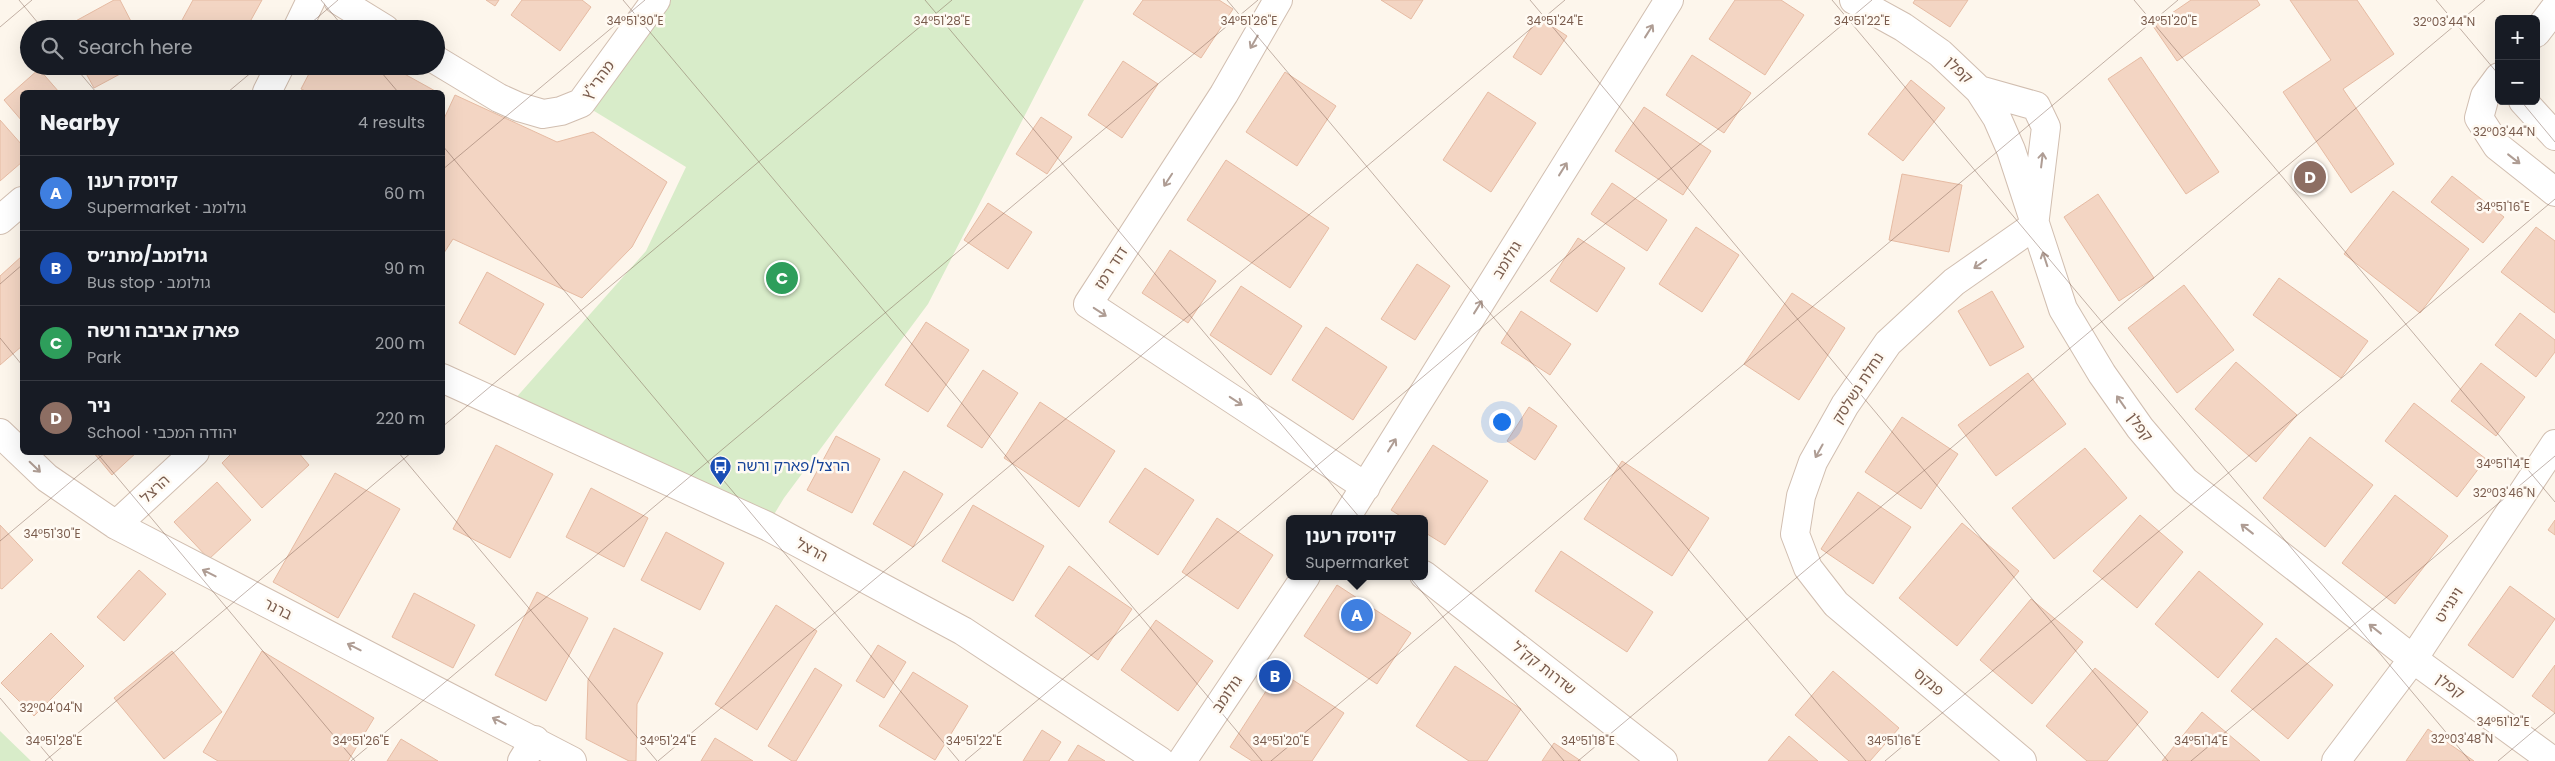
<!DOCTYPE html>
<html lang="en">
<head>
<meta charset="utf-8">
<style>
  :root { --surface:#171b24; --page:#242831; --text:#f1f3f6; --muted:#9ea1a6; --line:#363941; --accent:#1a73e8 }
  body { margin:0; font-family:Poppins,"Noto Sans Hebrew",sans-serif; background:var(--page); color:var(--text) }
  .controls { position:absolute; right:15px; top:15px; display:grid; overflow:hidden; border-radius:8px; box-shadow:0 5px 20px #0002 }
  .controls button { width:45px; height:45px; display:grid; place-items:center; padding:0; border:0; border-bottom:1px solid var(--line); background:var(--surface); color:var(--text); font:25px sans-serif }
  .you { position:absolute; left:1501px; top:421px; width:18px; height:18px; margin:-12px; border:4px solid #fff; border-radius:50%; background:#1a73e8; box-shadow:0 0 0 8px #1a73e833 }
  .badge { display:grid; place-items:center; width:32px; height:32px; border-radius:50%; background:var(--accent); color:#fff; font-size:16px; font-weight:700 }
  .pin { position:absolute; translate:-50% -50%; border:2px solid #fff; box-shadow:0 1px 5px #0006 }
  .popup { position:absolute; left:1286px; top:515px; width:142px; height:65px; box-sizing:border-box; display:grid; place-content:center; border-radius:8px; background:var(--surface); filter:drop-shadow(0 1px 4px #0005); font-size:16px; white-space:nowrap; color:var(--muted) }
  .popup b { font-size:19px; color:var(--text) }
  .popup::after { content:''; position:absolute; left:50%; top:100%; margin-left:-10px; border:10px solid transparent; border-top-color:var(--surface) }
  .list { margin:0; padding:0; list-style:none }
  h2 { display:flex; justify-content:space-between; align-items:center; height:65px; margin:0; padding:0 20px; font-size:21px }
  h2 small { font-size:16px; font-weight:400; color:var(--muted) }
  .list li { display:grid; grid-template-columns:32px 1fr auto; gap:15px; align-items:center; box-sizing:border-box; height:75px; padding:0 20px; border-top:1px solid var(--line) }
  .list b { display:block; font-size:19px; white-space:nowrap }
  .list p { margin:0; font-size:16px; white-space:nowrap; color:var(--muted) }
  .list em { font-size:16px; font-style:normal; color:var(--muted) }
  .icon { flex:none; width:28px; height:28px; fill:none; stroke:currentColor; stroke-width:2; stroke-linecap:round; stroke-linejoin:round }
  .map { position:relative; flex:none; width:2555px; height:761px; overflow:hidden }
  .search { position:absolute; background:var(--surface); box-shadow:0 5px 20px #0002; left:20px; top:20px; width:425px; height:55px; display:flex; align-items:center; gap:12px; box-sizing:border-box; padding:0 18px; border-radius:28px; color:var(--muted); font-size:19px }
  .panel { position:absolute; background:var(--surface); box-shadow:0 5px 20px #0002; left:20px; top:90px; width:425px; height:365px; border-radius:8px }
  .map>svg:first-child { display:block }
  .green { fill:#d8ecc9 }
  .building { fill:#f3d5c3; stroke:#e6bba3 }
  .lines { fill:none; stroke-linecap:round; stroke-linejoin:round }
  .minor-casing { stroke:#d1beb0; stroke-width:30 }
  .tertiary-casing { stroke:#d1beb0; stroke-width:30 }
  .minor { stroke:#fff; stroke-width:28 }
  .tertiary { stroke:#fff; stroke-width:28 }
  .oneway { stroke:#af9d94 }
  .ticks { fill:none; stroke:#7a5c4d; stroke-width:1; stroke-opacity:0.45 }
  .labels { text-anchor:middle; stroke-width:5; stroke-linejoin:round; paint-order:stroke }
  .street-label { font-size:15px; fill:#7a5c4d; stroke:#fffaf3 }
  .transit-label { font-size:15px; fill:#164399; stroke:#fffaf3; text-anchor:start }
  .ticks-label { font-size:12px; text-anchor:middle; fill:#7a5c4d; stroke:#fffaf3; stroke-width:5; stroke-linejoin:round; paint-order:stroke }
</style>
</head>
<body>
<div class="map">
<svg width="2555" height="761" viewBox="0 0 2555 761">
  <rect width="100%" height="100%" fill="#fdf6ec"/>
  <path class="green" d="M656 0H1084L928 304 784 498 767 526 507 408 646 251 686 167 581 103Z
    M0 731 31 761H0Z"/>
  <path class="building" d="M114 0H120L135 29H61Z
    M193 0H262L246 29H193L181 22Z
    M486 0H499L495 6Z
    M522 0H582L591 7 560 51 511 15Z
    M1143 0H1219L1233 9 1201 58 1133 14Z
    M1381 0H1423L1411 19Z
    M1735 0H1781L1804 15 1765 75 1709 39Z
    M1915 0H1968L1950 27 1913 3Z
    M2191 0H2257L2260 5 2177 61 2153 26Z
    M2290 0H2357L2394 54 2343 89 2394 164 2351 193 2283 92 2331 60Z
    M1538 17 1567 36 1541 75 1513 57Z
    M1692 55 1751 93 1724 133 1666 95Z
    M2141 57 2219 172 2186 194 2108 79Z
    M1123 61 1158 84 1122 138 1088 115Z
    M82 66H135L94 88Z
    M313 66H390L437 92H308L301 89Z
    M39 69 59 92H22V121L4 100Z
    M1285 72 1336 106 1297 166 1246 132Z
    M1911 80 1945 108 1903 161 1868 134Z
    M1488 92 1536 123 1491 192 1443 160Z
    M455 95 557 142 593 132 667 182 632 247 582 298 453 239 442 256V123Z
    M1644 107 1711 151 1683 195 1615 151Z
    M1041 117 1072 137 1047 174 1016 154Z
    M0 120 22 145V162L0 181Z
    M1226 160 1329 228 1290 288 1187 220Z
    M1902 174 1962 185 1949 252 1889 240Z
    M2452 176 2504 217 2483 243 2431 202Z
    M1612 183 1667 220 1647 251 1591 214Z
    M2393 191 2469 249 2420 313 2344 254Z
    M2098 194 2154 278 2119 301 2064 217Z
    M988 203 1032 232 1008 269 964 240Z
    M1696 227 1739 255 1702 312 1659 284Z
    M2536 227 2555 241V313L2501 272Z
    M1578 238 1625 268 1597 312 1550 281Z
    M1170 250 1216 281 1188 323 1142 293Z
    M22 256V346L0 365V276Z
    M1417 264 1450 286 1415 340 1381 319Z
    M487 272 544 304 515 355 459 323Z
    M2279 278 2368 341 2341 378 2253 315Z
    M2184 285 2234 350 2177 393 2128 328Z
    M1241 286 1302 326 1271 375 1210 335Z
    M1992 291 2024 347 1990 366 1958 311Z
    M1792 293 1845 328 1799 400 1744 364Z
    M1521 311 1571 344 1550 375 1501 343Z
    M2520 313 2555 340V352L2536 377 2495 345Z
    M926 322 969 350 928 412 885 385Z
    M1326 327 1387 367 1353 420 1292 380Z
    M2236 362 2297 415 2256 462 2195 409Z
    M2481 363 2525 397 2496 436 2451 401Z
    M983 370 1018 393 982 448 947 426Z
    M2028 373 2066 424 1996 476 1958 425Z
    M1040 402 1115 451 1079 507 1004 458Z
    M2414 403 2486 459 2457 497 2385 441Z
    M1529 407 1557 426 1535 460 1507 441Z
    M1902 417 1958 454 1921 509 1865 472Z
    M836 436 880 459 852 513 807 490Z
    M2310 437 2373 485 2325 547 2263 498Z
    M496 445 553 474 510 558 453 529Z
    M1433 445 1488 481 1445 545 1424 532V519H1405L1391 510Z
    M2085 448 2127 498 2054 559 2012 508Z
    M93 452H137L112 475Z
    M233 452H298L309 465 262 508 222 463Z
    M1622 461 1709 518 1672 576 1584 519Z
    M1145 468 1194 500 1158 555 1109 522Z
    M904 471 943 494 913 547 873 524Z
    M335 473 400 509 338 618 273 582Z
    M217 482 251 520 209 559 174 522Z
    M591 488 648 518 624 567 566 537Z
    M1858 492 1911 527 1873 584 1821 549Z
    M2395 495 2448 536 2395 604 2342 563Z
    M973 505 1044 546 1013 601 942 561Z
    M2140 515 2183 552 2137 608 2093 571Z
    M1217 518 1273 555 1238 609 1182 572Z
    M2555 520V535L2548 530Z
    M1962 523 2019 571 1957 646 1899 598Z
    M0 525 33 560 2 589 0 588Z
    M666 532 724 563 700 610 641 580Z
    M1561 551 1653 612 1627 652 1535 591Z
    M1069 566 1132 609 1098 660 1035 616Z
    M139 570 166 594 124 641 97 617Z
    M2199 571 2263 624 2218 678 2155 624Z
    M1337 585 1411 633 1377 684 1304 636Z
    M2510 586 2555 619 2513 678 2468 645Z
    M537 592 588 618 546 701 495 675Z
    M414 593 475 625 453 668 392 637Z
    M2031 599 2083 642 2032 704 1980 660Z
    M776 605 817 631 757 730 715 704Z
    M1156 620 1213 661 1178 711 1121 670Z
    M614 628 663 653 637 704 636 761H629L586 739 588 680Z
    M51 633 84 666 34 716 1 683Z
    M2276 638 2333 685 2288 739 2231 691Z
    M878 645 906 662 884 698 856 681Z
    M172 651 222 712 164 759 114 698Z
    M262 651 374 718 348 761H218L203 752Z
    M2555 665V713L2532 696Z
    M1455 666 1521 709 1487 761H1469L1416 726Z
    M815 668 842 685 796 761H792L768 746Z
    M2095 668 2148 712 2107 761H2087L2046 726Z
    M1279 671 1344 713 1312 761H1252L1230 747Z
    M1833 671 1899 728 1870 761H1849L1795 715Z
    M913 672 968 706 935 760 879 726Z
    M2202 712 2260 761H2162Z
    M2428 729 2474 761H2406Z
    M1042 730 1061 742 1049 761H1023Z
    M1789 736 1818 761H1768Z
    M715 738 753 761H701Z
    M401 739 438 761H387Z
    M1554 743 1581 761H1542Z
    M1078 745 1105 761H1068Z"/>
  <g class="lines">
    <defs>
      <path id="minor" d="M338 0 385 29
        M1278 0 1224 94 1088 304 1366 487
        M1854 0 1903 27 1940 53 1979 90 1997 118 2011 150 2063 309 2102 374 2140 428 2185 481 2413 659 2553 761
        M2536 33 2555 8
        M436 60 499 98 519 107 543 114 561 111 581 103 656 0
        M2499 77 2485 96 2479 118 2497 146 2555 192
        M1979 90 2036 106 2046 127 2034 226 1954 282 1888 343 1845 405 1813 462 1801 496 1795 534 1808 568 1836 604 2022 761
        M2523 101 2555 136
        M0 220 22 201
        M0 433 47 478 116 525 572 761
        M1345 519 1669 0
        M116 525 195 452
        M1424 575 1663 761
        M522 761 535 740
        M1182 761 1306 576
        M2336 761 2413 659 2555 444"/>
      <path id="tertiary" d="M297 29 311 0
        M267 92 280 66
        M442 378 767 526 963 631 1160 761"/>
    </defs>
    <use href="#minor" class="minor-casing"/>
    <use href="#tertiary" class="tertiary-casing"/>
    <use href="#minor" class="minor"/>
    <use href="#tertiary" class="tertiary"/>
  </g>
  <defs><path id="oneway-shaft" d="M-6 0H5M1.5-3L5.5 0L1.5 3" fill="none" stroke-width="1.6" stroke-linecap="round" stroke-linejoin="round" transform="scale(1.25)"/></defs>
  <g class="oneway">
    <use href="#oneway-shaft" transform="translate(1649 31) rotate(-58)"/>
    <use href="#oneway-shaft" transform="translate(1254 42) rotate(120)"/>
    <use href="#oneway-shaft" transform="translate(2514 159) rotate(38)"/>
    <use href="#oneway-shaft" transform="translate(2042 160) rotate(-83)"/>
    <use href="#oneway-shaft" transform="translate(1563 169) rotate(-58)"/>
    <use href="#oneway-shaft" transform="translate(1168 180) rotate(123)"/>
    <use href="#oneway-shaft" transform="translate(2045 259) rotate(-108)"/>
    <use href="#oneway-shaft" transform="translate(1980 264) rotate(145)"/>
    <use href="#oneway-shaft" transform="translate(1478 307) rotate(-58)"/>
    <use href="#oneway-shaft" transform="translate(1100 312) rotate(33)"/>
    <use href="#oneway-shaft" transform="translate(1236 401) rotate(33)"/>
    <use href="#oneway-shaft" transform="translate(2121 402) rotate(-125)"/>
    <use href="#oneway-shaft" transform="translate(1392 445) rotate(-58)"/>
    <use href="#oneway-shaft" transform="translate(1819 451) rotate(119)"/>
    <use href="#oneway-shaft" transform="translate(35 467) rotate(44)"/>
    <use href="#oneway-shaft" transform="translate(2247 529) rotate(-142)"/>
    <use href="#oneway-shaft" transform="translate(209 573) rotate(-153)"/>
    <use href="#oneway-shaft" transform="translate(2375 629) rotate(-142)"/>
    <use href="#oneway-shaft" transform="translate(354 647) rotate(-153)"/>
    <use href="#oneway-shaft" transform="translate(499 721) rotate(-153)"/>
  </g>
  <path class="ticks" d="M19 0 43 29M321 0 345 29M623 0 1262 761M925 0 1564 761M1227 0 1866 761M1530 0 2168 761M1832 0 2470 761M2134 0 2555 502M2436 0 2499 75M0 27 32 0M304 29 338 0M74 66 96 92M376 66 398 92M228 92 259 66M2521 101 2555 142M442 145 959 761M442 170 645 0M0 284 22 265M0 338 22 365M442 427 952 0M96 452 355 761M398 452 657 761M0 541 106 452M0 698 53 761M45 761 412 452M351 761 1258 0M658 761 1565 0M965 761 1872 0M1271 761 2178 0M1578 761 2485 0M1885 761 2555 199M2191 761 2555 456M2498 761 2555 713"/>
  <defs>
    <symbol id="bus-pin" viewBox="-11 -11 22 30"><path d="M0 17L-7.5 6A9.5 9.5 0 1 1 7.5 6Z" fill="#1a4fb4" stroke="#fffaf3"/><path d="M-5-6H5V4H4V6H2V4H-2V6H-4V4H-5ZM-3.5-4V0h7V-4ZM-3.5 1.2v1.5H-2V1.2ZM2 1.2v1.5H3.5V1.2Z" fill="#fff"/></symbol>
  </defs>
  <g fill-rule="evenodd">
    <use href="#bus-pin" x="708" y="454" width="25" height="34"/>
  </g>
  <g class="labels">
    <g class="street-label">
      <text transform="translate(1959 70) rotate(43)" y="5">קפלן</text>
      <text transform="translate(598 80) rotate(-54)" y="5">מהרי"ץ</text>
      <text transform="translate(1507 260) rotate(-58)" y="5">גולומב</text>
      <text transform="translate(1111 268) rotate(-57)" y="5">דוד רמז</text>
      <text transform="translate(1858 388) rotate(-57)" y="5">נחלת נשלסק</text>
      <text transform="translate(2140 427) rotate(53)" y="5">קפלן</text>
      <text transform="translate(155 489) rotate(-43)" y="5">הרצל</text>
      <text transform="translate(812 550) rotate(28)" y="5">הרצל</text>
      <text transform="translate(2449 605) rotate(-57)" y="5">וינגייט</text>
      <text transform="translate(278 609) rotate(27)" y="5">ברנר</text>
      <text transform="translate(1544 668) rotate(38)" y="5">שדרות קק"ל</text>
      <text transform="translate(1929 682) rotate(40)" y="5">פנקס</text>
      <text transform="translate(2450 686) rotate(36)" y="5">קפלן</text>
      <text transform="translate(1227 694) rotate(-56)" y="5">גולומב</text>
    </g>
    <g class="transit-label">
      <text x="737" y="471">הרצל/פארק ורשה</text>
    </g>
  </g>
  <g class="ticks-label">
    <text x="635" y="25">34°51'30"E</text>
    <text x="942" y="25">34°51'28"E</text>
    <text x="1249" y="25">34°51'26"E</text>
    <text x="1555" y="25">34°51'24"E</text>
    <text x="1862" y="25">34°51'22"E</text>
    <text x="2169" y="25">34°51'20"E</text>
    <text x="2444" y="26">32°03'44"N</text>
    <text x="2504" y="136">32°03'44"N</text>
    <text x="2503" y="211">34°51'16"E</text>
    <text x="2503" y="468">34°51'14"E</text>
    <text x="2504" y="497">32°03'46"N</text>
    <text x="52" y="538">34°51'30"E</text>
    <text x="51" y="712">32°04'04"N</text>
    <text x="2503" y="726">34°51'12"E</text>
    <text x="2462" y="743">32°03'48"N</text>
    <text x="54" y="745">34°51'28"E</text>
    <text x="361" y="745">34°51'26"E</text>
    <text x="668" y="745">34°51'24"E</text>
    <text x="974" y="745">34°51'22"E</text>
    <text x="1281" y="745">34°51'20"E</text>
    <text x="1588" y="745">34°51'18"E</text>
    <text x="1894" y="745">34°51'16"E</text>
    <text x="2201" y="745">34°51'14"E</text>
  </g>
</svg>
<div class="controls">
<button>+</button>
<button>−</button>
</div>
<div class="you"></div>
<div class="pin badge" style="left:1357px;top:615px;background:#3f7fe0">A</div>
<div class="popup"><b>קיוסק רענן</b>Supermarket</div>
<div class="pin badge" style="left:1275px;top:676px;background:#1a4fb4">B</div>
<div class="pin badge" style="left:782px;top:278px;background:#2e9e5b">C</div>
<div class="pin badge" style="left:2310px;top:177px;background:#8d6e63">D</div>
<div class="search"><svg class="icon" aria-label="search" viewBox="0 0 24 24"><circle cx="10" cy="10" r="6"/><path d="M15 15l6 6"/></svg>Search here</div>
<section class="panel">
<h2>Nearby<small>4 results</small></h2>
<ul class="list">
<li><span class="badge" style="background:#3f7fe0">A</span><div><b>קיוסק רענן</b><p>Supermarket · גולומב</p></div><em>60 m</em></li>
<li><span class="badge" style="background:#1a4fb4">B</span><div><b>גולומב/מתנ״ס</b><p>Bus stop · גולומב</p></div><em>90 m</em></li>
<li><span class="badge" style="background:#2e9e5b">C</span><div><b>פארק אביבה ורשה</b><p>Park</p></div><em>200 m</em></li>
<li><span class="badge" style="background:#8d6e63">D</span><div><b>ניר</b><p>School · יהודה המכבי</p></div><em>220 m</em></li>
</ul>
</section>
</div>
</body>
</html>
